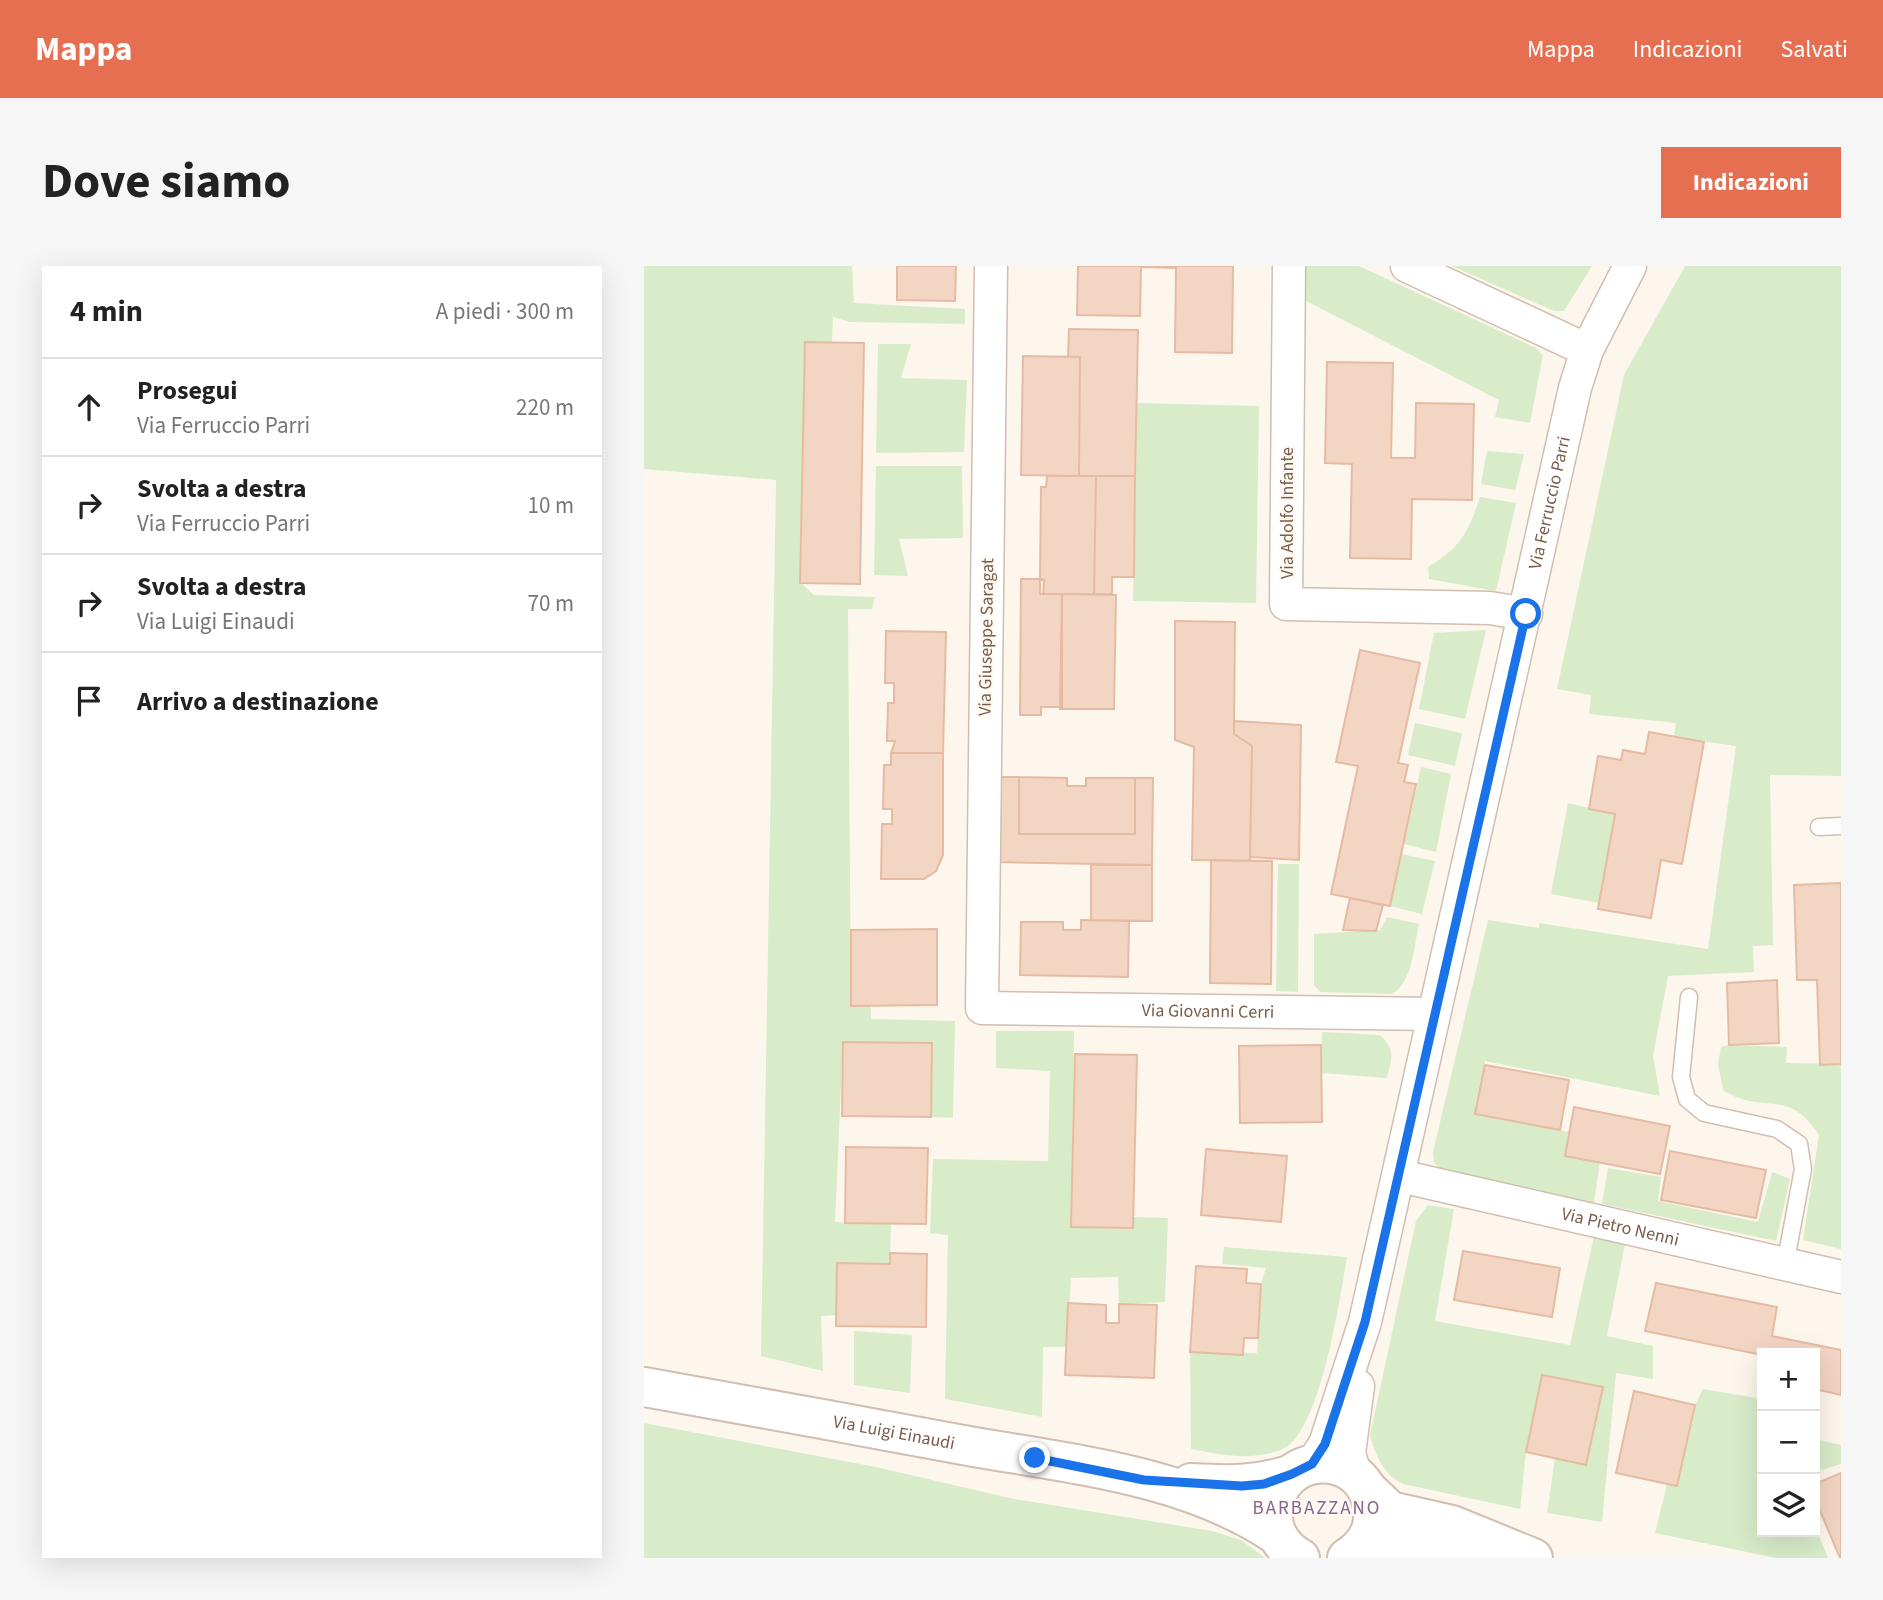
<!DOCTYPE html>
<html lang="it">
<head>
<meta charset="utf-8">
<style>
  :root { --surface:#fff; --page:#f6f6f6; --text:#222; --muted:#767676; --line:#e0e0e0; --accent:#e76f51 }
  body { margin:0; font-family:"Source Sans 3",sans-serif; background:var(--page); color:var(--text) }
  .controls { position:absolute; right:21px; bottom:21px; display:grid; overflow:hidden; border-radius:0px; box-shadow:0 7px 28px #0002 }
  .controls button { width:63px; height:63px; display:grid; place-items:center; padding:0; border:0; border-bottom:2px solid var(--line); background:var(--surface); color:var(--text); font:35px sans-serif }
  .stop { position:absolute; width:21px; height:21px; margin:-16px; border:5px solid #1a73e8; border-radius:50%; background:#fff }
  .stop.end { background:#1a73e8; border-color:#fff; box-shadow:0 2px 7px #0008 }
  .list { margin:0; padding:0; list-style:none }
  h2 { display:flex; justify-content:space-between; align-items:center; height:91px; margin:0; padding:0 28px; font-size:30px }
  h2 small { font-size:23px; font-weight:400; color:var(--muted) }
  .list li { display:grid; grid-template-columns:46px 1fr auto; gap:21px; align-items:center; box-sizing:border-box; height:98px; padding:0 28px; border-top:2px solid var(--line) }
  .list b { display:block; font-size:26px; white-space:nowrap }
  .list p { margin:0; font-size:23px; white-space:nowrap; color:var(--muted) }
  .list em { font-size:23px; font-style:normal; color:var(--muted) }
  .icon { flex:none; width:38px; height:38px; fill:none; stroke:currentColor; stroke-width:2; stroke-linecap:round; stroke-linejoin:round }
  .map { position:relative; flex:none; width:1197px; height:1292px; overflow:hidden; border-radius:0px }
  header { display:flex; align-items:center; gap:42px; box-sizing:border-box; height:98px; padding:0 35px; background:var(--accent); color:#fff }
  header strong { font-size:33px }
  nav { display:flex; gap:38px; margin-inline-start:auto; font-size:24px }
  .intro { display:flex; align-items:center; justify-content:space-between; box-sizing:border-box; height:168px; padding:0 42px }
  h1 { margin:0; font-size:49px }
  .button { padding:18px 32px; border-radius:0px; background:var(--accent); color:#fff; font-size:24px; font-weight:700 }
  main { display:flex; gap:42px; padding:0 42px }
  aside { flex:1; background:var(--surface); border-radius:0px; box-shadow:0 7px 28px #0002 }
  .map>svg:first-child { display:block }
  .green { fill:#d8ecc9 }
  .building { fill:#f3d5c3; stroke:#e6bba3; stroke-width:2 }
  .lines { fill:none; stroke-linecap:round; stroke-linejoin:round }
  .service-casing { stroke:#d1beb0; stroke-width:19 }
  .minor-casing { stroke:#d1beb0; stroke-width:35 }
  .tertiary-casing { stroke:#d1beb0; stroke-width:42 }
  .service { stroke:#fff; stroke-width:16 }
  .minor { stroke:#fff; stroke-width:32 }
  .tertiary { stroke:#fff; stroke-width:38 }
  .route { stroke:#1a73e8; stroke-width:9 }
  .labels { text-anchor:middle; stroke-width:5; stroke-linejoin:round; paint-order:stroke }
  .street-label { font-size:18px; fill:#7a5c4d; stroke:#fffaf3 }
  .neighbourhood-label { font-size:19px; letter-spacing:2px; fill:#846695; stroke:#fffaf3 }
</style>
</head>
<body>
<header>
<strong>Mappa</strong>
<nav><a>Mappa</a><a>Indicazioni</a><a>Salvati</a></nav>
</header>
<div class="intro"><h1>Dove siamo</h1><a class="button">Indicazioni</a></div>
<main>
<aside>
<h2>4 min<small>A piedi · 300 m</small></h2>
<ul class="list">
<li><svg class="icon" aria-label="ahead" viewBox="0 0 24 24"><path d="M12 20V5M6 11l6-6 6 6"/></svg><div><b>Prosegui</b><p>Via Ferruccio Parri</p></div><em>220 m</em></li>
<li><svg class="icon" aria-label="right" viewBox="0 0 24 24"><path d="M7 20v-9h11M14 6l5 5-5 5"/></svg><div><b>Svolta a destra</b><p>Via Ferruccio Parri</p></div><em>10 m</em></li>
<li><svg class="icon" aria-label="right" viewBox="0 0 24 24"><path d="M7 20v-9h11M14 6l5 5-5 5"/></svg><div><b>Svolta a destra</b><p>Via Luigi Einaudi</p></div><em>70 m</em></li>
<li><svg class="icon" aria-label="arrive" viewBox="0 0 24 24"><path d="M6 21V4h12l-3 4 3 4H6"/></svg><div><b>Arrivo a destinazione</b></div></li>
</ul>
</aside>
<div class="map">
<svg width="1197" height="1292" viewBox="0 0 1197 1292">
  <rect width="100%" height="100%" fill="#fdf6ec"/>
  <path class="green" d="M0 0H208L210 37 321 43V58L206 56 189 51 188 76H161L157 317 170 329 231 331 228 343H204L207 740H227V753L311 755 309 852 287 851 288 777 199 776 191 956 247 958 246 998 193 997 192 1049 177 1050 179 1105 117 1090 132 214 0 203Z
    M658 0H715L892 82 899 89 886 157 851 151 855 134 660 34Z
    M808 0H948L920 45H910Z
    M1041 0H1197V510L1126 509 1129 679 1109 680 1110 706 1024 710 1009 790 1016 830 841 795 832 848 925 866 921 889 956 896 950 937 798 905 790 896 789 886 844 654 895 662V657L1064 683 1092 480 1030 471 1032 457 945 448 947 429 913 423 980 109Z
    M234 78H267L257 112 323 114 320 186 232 187Z
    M492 137 615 140 612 337 489 335Z
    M843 185 880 188 871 224 837 218Z
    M232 200H318L319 272 255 273 264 310 230 309Z
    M836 231 872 237 852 325 785 313 784 301C817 281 824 267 836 231Z
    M842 364 821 453 775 443 790 367Z
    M771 457 818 467 811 500 764 489Z
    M777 501 807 508 792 586 760 578Z
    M924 537 971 548 955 637 907 628Z
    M757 588 791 595 778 648 746 640Z
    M634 598H655L654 726 632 725Z
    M743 651 775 658C770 679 769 716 748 728L676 726 670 719V668L736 664Z
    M352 765H430L427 961 488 962 489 951 524 952 521 1036 475 1038 474 1011 427 1012 423 1081H399L398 1151 301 1133 304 969 286 967 289 893 404 895 406 805 352 802Z
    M678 766 736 769C752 784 748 792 743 812L677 807Z
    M1085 779 1143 781 1142 797 1197 798V983L1159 974 1175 869C1144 820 1118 850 1079 824L1074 798 1077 781Z
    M964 902 1017 911 1014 935 1114 956 1128 906 1146 913 1132 975 958 938Z
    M784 939 810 943 791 1055 926 1079 950 970 981 978 963 1070 1009 1080V1113L972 1107 958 1256 903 1247 911 1192 942 1198 959 1121 898 1109 882 1186 876 1243 759 1218C739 1208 732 1190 726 1169L772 955Z
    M580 981 703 991C696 1032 676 1170 637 1184 606 1195 578 1189 547 1183L546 1086 613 1087 617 1018 622 1002 578 998Z
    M210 1065 268 1069 266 1127 210 1119Z
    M1059 1123 1118 1133V1266H1171V1260L1184 1292H1132L1011 1267 1023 1218 1033 1220 1051 1139Z
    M0 1157 232 1201 370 1233 568 1265 597 1274 621 1292H0Z
    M1171 1170 1175 1174 1197 1179V1198L1171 1206Z"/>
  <path class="building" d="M253 0H312L311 35 253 34Z
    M434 0H589L588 87 531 86 532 2 497 1 496 50 433 49Z
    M425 63 494 64 491 210H435L436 91H424Z
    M161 76 220 77 216 318 156 317Z
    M379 90 436 91 435 210 377 209Z
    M683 96 749 97 747 192H771L772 137 830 138 828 234 768 233 767 293 706 292 708 198 681 197Z
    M403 210H452L450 328H399L400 314 396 313 397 221H402Z
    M452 210H491L490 311H468V328H450Z
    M377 313H396V328H418V441H397V449H376Z
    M418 328 472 329 470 443H416Z
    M531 355 591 356 590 468 608 480 606 595 548 594 550 481 531 474Z
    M242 365 302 366 299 487H247L251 475H243L244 437H250V417H241Z
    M716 384 776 397 754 497 764 499 760 516 772 518 746 640 687 628 714 500 692 496Z
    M590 455 657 459 655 594 606 591 608 480 590 468Z
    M1005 466 1060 476 1038 598 1017 594 1007 652 954 643 971 548 945 543 954 490 977 494 979 484 1001 488Z
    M247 487H299V589L292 605 280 613H237L238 558H248V543H239L240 499H247Z
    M353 511H375V568H491V512H509L508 599 352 596Z
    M375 511 423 512V520H442V512H491V568H375Z
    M567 594 628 595 627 718 566 717Z
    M447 599H508V655L447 654Z
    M1197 617V798L1176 799 1173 714H1153L1150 619Z
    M706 632 739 639 732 665 699 664Z
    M437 654 485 655 484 711 376 709 377 656H419V664H437Z
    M293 663V739L207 740V664Z
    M1133 714 1135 777 1085 779 1083 717Z
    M199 776 288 777 287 851 198 850Z
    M677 779 678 856 596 857 595 780Z
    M431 788 493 789 489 962 427 961Z
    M841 799 925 814 916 864 831 848Z
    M930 841 1026 860 1016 908 921 890Z
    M202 881 284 882 282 958 201 957Z
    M562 883 643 890 637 956 557 949Z
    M1026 885 1122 904 1112 952 1017 934Z
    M819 985 916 1002 908 1051 810 1034Z
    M246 987 283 988 282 1061 192 1060 193 997 246 998Z
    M552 1000 603 1003 602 1017 617 1018 614 1072H600L599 1089 546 1086Z
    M1012 1017 1133 1041 1128 1070 1197 1084V1129L1171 1123V1087L1118 1089 1001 1065Z
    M424 1037 462 1039V1057H475V1038L513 1039 510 1112 421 1109Z
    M898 1109 959 1121 942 1199 882 1186Z
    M990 1125 1051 1139 1033 1220 972 1207Z
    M1197 1207V1292H1196L1171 1233V1218Z"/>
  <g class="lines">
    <defs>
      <path id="service" d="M1175 561 1197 560
        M1045 731 1037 811 1043 833 1060 847 1133 863 1155 878 1159 903 1141 999"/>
      <g id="minor">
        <path id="s1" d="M347 0 338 742 790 748"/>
        <path d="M645 0 642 338 846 342 882 348"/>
        <path d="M763 0 943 84"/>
        <path id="s2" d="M756 910 1197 1011"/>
        <path id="s3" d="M668 1198 681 1178 721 1056 931 122 943 84 986 0"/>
        <path d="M711 1208 705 1187 714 1120"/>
      </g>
      <g id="tertiary">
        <path id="s4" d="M0 1121C106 1140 213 1159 319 1179 425 1198 543 1208 634 1270"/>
        <path d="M547 1217C583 1219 613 1220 648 1208"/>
        <path d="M725 1225 746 1245 808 1259 889 1292"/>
        <path d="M711 1287 735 1280 854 1290"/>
        <path d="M656 1292C640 1283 628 1267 629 1248 632 1178 732 1182 729 1253 728 1270 717 1283 703 1292"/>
      </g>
    </defs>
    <use href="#service" class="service-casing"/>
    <use href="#minor" class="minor-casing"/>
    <use href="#tertiary" class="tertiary-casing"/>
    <use href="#service" class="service"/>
    <use href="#minor" class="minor"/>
    <use href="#tertiary" class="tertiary"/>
  </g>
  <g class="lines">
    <path class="route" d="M391 1192 500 1214 598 1220 620 1218 648 1208 668 1198 681 1178 721 1056 882 348"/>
  </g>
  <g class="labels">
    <g class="street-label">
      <text dy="6" stroke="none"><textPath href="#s3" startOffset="992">Via Ferruccio Parri</textPath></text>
      <text transform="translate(643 247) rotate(-90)" y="6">Via Adolfo Infante</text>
      <text transform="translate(342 371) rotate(-89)" y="6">Via Giuseppe Saragat</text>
      <text dy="6" stroke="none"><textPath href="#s1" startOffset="968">Via Giovanni Cerri</textPath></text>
      <text dy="6" stroke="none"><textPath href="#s2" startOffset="226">Via Pietro Nenni</textPath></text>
      <text dy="6" stroke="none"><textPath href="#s4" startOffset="254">Via Luigi Einaudi</textPath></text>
    </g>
    <g class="neighbourhood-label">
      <text x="673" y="1248">BARBAZZANO</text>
    </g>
  </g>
</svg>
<div class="controls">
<button>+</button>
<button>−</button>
<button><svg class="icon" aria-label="layers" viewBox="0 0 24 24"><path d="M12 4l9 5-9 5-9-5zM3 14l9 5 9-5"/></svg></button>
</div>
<div class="stop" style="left:882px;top:348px"></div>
<div class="stop end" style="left:391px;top:1192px"></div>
</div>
</main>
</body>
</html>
